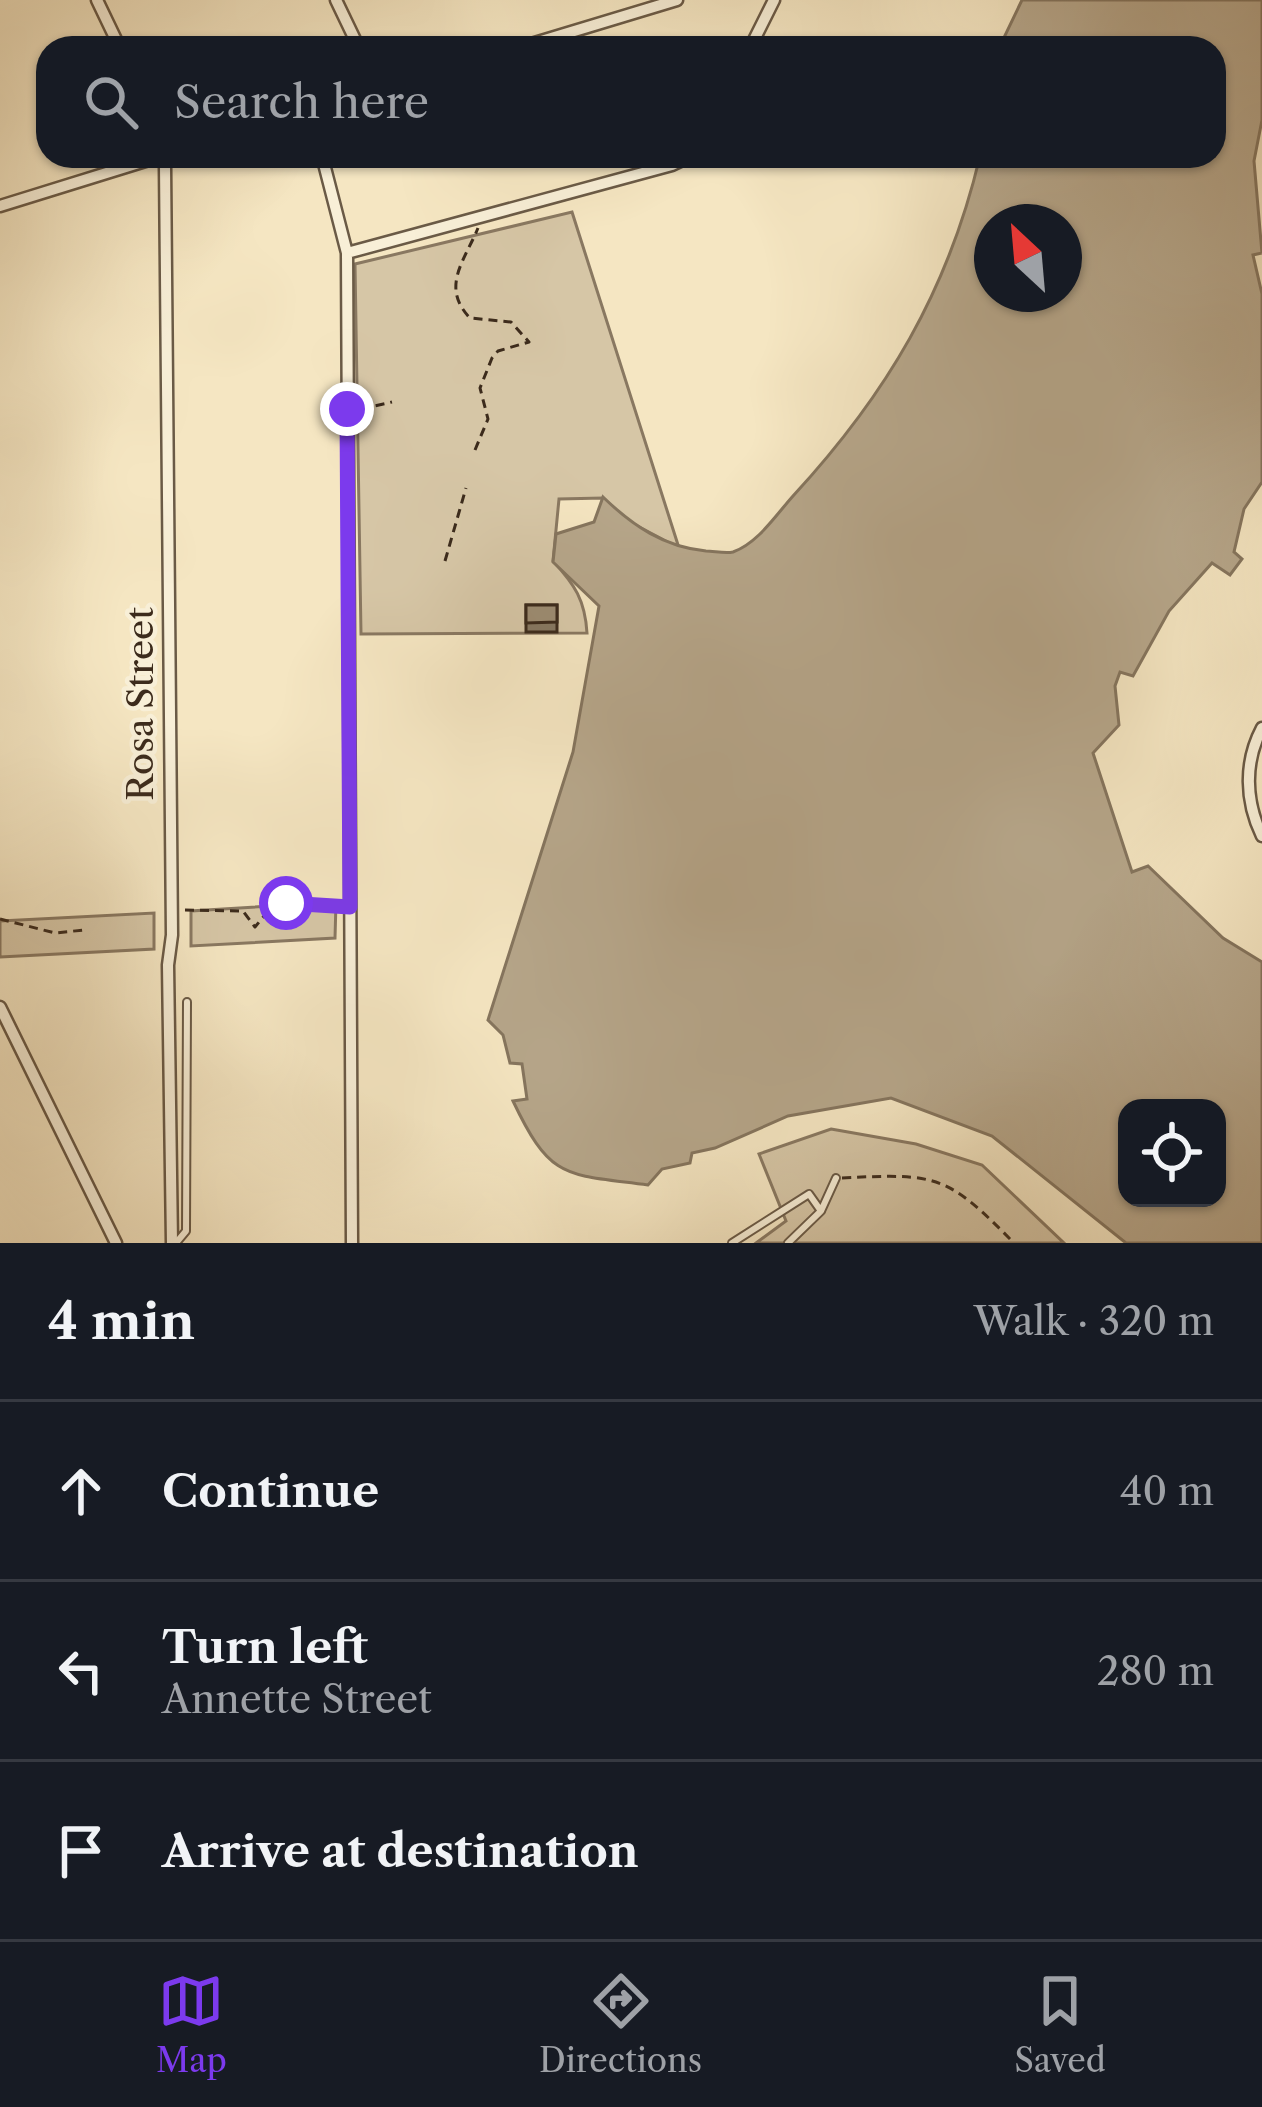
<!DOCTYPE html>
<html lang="en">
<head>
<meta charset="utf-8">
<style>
  :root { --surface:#171b24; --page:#20242c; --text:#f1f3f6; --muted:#9ea1a6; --line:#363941; --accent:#7c3aed }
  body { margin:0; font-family:"Libre Caslon Text",serif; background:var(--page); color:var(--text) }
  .controls { position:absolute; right:36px; bottom:36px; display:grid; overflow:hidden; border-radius:24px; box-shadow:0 3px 9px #0004 }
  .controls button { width:108px; height:108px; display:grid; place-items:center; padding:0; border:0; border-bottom:3px solid var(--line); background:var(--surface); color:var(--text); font:60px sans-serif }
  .compass { position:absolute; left:974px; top:204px; width:108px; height:108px; border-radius:50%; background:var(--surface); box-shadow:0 3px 9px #0004; rotate:334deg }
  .stop { position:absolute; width:36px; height:36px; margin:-27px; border:9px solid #7c3aed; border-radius:50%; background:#fff }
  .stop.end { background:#7c3aed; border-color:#fff; box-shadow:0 3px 12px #0008 }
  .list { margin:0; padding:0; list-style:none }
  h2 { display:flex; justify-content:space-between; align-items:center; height:156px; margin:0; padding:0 48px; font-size:51px }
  h2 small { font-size:39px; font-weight:400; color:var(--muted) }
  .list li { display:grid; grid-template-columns:78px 1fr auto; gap:36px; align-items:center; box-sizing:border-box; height:180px; padding:0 48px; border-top:3px solid var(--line) }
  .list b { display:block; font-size:45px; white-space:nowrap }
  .list p { margin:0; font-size:39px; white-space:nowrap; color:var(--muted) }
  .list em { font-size:39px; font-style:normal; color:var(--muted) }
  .icon { flex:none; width:66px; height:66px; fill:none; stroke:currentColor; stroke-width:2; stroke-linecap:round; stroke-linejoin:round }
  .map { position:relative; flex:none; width:1262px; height:1243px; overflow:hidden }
  .search { position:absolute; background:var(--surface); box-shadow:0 3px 9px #0004; left:36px; right:36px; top:36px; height:132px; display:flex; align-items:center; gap:30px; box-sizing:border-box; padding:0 42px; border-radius:36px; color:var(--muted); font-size:45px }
  .sheet { height:696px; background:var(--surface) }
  nav { display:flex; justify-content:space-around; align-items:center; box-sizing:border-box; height:168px; border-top:3px solid var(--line); background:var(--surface); font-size:33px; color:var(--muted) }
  nav a { display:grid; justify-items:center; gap:6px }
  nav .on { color:var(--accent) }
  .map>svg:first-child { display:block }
  .green { fill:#d6c6a6; stroke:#897861; stroke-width:3 }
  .water { fill:#b6a68a; stroke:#85755e; stroke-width:3; fill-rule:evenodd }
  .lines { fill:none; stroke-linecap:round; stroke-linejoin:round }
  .service-casing { stroke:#6a5a46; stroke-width:10 }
  .minor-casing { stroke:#6a5a46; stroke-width:15 }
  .path { stroke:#3c2b1c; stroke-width:3; stroke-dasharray:9 6; stroke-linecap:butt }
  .service { stroke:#f8efd7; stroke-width:6 }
  .minor { stroke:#f8efd7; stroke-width:10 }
  .wall { fill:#867862; stroke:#3c2b1c; stroke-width:3 }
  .building { fill:#9c8c72; stroke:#3c2b1c; stroke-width:3 }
  .route { stroke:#7c3aed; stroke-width:15 }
  .labels { text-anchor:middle; stroke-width:9; stroke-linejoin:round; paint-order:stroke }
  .street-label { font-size:36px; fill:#3c2b1c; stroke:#f8efd7 }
</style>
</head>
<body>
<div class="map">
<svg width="1262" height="1243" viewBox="0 0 1262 1243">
  <rect width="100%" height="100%" fill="#f5e6c2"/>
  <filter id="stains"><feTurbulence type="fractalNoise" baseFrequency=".00167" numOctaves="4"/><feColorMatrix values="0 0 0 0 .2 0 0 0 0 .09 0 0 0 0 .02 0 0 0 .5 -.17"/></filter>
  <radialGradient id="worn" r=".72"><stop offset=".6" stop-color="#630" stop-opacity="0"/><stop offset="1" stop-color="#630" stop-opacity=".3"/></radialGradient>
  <path class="green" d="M572 212 679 548 628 521 603 498 559 499 553 561C575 585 585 600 587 633L361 634 355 264Z
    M336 902 335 938 191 946V911Z
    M154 913V949L0 957V921Z
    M831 1129 916 1144 982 1165 1064 1243H756L786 1221 759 1154Z"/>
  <path class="water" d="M1022 0H1262V120L1254 161 1262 253 1253 255 1262 294V482L1244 509 1234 552 1242 559 1230 575 1212 563 1169 611 1133 676 1120 672 1115 686 1119 725 1093 753 1132 872 1148 866 1223 938 1262 962V1243H1126L992 1136 891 1098 788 1116 715 1148 692 1153 690 1163 662 1169 648 1185C565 1174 551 1181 513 1101L527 1099 522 1064 510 1063 503 1035 488 1020 573 752 599 606 553 562 556 534 594 522 603 497C633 526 664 547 706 551 714 551 725 554 733 552 758 543 776 515 793 496 887 394 948 291 980 156H1214V48H999ZM992 222H1064V294H992ZM1127 1108H1217V1198H1127Z"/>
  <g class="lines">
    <defs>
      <path id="service" d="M821 1211 836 1178
        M176 1243 186 1231 187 1002
        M732 1243 809 1194 821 1211 788 1243"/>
      <path id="minor" d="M97 0 120 48
        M336 0 359 48
        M518 48 677 0
        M750 48 774 0
        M322 156 347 253 352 1243
        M165 165 172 935 168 965 172 1243
        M0 206 155 158
        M347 253 672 165 691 156
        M1262 728C1244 762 1245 801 1262 836
        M0 1007 116 1243"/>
    </defs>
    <use href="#service" class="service-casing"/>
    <use href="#minor" class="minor-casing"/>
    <path class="path" d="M361 409 392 402
      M475 450 488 419 480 388 492 358 498 351 529 342 511 322 470 318C440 287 465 260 478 228
      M445 561 466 488
      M185 910 243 911 255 927 274 904 342 906
      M0 919 55 933 84 930
      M842 1178C938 1173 947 1175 1014 1243"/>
    <use href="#service" class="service"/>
    <use href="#minor" class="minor"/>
  </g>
  <path class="wall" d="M526 605H557V632H526Z"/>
  <path class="building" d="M526 605H557V622L526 623Z"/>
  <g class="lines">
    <path class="route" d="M286 903 350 907 347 409"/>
  </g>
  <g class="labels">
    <g class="street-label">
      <text transform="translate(140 704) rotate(-90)" y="13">Rosa Street</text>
    </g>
  </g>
  <rect width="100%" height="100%" filter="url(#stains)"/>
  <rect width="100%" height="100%" fill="url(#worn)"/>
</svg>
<div class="controls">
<button><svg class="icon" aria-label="locate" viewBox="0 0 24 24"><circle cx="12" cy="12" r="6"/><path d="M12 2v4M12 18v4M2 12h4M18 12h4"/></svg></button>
</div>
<svg class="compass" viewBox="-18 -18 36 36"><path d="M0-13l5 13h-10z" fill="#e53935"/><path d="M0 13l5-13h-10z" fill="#9ea1a6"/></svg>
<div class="stop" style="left:286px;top:903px"></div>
<div class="stop end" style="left:347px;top:409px"></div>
<div class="search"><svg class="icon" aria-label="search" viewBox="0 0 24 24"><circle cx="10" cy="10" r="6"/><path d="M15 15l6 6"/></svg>Search here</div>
</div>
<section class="sheet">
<h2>4 min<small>Walk · 320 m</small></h2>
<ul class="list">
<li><svg class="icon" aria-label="ahead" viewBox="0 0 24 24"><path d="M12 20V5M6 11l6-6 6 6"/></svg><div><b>Continue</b></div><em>40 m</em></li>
<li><svg class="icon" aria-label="left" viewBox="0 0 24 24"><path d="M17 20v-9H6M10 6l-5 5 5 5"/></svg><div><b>Turn left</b><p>Annette Street</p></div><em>280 m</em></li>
<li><svg class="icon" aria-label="arrive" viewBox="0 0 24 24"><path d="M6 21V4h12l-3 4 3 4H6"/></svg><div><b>Arrive at destination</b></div></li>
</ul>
</section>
<nav>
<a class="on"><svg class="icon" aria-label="map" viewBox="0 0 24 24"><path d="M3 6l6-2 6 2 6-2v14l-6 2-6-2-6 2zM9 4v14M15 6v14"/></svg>Map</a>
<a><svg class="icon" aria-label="directions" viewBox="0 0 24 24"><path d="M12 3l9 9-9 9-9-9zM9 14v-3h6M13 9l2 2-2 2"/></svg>Directions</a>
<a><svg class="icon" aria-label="saved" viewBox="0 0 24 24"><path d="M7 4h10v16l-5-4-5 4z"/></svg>Saved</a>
</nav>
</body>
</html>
